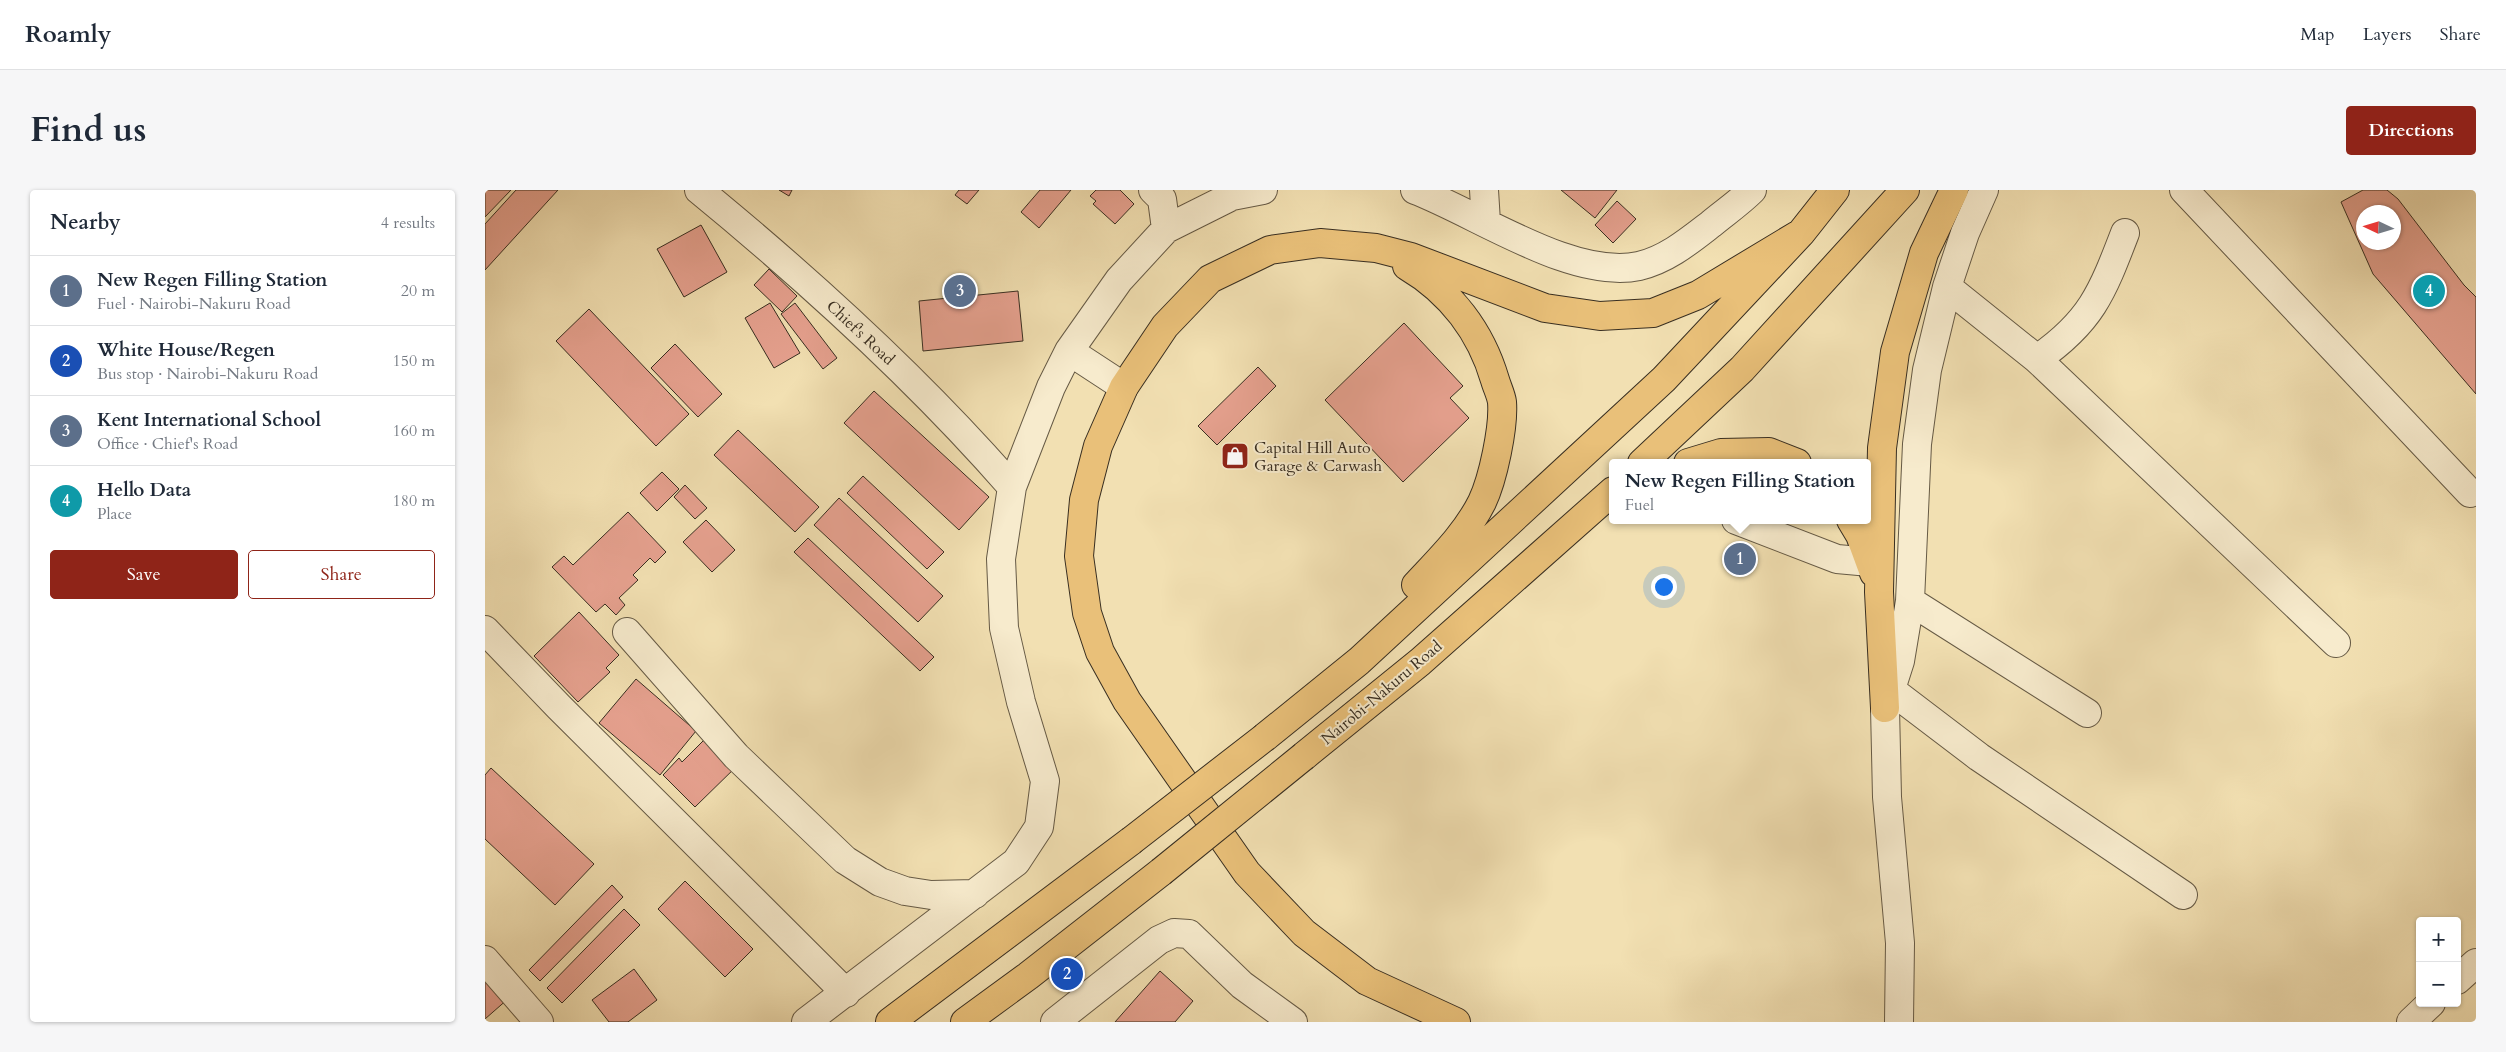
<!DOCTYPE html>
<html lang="en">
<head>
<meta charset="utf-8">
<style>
  :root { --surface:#fff; --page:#f6f6f7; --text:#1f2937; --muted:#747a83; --line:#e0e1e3; --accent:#8f2418 }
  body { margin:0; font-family:Cardo,serif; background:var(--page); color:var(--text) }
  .controls { position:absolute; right:15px; bottom:15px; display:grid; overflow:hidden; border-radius:5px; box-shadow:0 1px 4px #0004 }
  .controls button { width:45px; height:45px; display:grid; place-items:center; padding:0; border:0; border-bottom:1px solid var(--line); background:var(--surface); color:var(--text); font:25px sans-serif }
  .compass { position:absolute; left:1871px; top:15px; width:45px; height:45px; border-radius:50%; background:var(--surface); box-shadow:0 1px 4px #0004; rotate:274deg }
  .you { position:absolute; left:1178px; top:396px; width:18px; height:18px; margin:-12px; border:4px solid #fff; border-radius:50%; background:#1a73e8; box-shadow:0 0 0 8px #1a73e833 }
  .badge { display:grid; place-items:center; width:32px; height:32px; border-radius:50%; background:var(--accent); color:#fff; font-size:16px; font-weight:700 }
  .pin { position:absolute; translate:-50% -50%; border:2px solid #fff; box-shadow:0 1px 5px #0006 }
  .popup { position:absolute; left:1124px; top:269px; width:262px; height:65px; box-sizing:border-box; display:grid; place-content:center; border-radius:5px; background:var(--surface); filter:drop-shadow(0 1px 4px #0005); font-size:16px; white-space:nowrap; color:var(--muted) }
  .popup b { font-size:19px; color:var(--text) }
  .popup::after { content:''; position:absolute; left:50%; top:100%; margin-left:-10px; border:10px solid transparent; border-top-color:var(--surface) }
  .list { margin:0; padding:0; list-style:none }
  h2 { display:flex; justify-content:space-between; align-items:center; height:65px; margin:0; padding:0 20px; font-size:21px }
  h2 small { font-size:16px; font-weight:400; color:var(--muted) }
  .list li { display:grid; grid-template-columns:32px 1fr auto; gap:15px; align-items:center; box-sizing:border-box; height:70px; padding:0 20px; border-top:1px solid var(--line) }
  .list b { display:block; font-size:19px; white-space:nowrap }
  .list p { margin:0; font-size:16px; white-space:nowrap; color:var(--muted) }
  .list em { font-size:16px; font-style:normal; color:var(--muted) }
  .actions { display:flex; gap:10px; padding:15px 20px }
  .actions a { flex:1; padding:11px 0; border:1px solid var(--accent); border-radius:5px; text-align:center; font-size:18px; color:var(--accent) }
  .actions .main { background:var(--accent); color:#fff }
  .map { position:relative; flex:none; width:1991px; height:832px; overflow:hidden; border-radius:5px }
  header { display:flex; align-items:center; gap:30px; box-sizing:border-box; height:70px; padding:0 25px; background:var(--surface); border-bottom:1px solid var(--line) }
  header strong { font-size:24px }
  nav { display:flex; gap:28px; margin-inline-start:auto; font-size:18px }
  .intro { display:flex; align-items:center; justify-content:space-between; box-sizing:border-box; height:120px; padding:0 30px }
  h1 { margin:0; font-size:35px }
  .button { padding:12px 22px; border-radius:5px; background:var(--accent); color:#fff; font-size:18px; font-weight:700 }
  main { display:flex; gap:30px; padding:0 30px }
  aside { flex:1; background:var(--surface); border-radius:5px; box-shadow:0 1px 4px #0004 }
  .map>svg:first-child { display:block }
  .building { fill:#e6a18f; stroke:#382e21; fill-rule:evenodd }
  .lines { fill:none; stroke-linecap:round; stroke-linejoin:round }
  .minor-casing { stroke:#665a45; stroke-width:30 }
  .highway-casing { stroke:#382e21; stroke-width:30 }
  .minor { stroke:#f7ebcd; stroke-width:28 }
  .highway { stroke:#e9c079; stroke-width:28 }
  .highway-bridge-casing { stroke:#382e21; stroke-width:30; stroke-linecap:butt }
  .highway-bridge { stroke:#e9c079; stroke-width:28 }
  .labels { text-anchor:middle; stroke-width:4; stroke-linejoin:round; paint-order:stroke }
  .street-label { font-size:16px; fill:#382e21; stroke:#f7ebcd }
  .poi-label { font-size:16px; fill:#382e21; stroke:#f7ebcd; text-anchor:start }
</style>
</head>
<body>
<header>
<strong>Roamly</strong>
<nav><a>Map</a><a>Layers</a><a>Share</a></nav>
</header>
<div class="intro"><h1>Find us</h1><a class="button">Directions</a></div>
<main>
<aside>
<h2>Nearby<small>4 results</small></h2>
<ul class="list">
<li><span class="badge" style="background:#5c6f8a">1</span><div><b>New Regen Filling Station</b><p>Fuel · Nairobi-Nakuru Road</p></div><em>20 m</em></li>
<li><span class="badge" style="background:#1a4fb4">2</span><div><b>White House/Regen</b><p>Bus stop · Nairobi-Nakuru Road</p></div><em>150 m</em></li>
<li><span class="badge" style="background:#5c6f8a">3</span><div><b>Kent International School</b><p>Office · Chief's Road</p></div><em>160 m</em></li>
<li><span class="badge" style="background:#0f9aa8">4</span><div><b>Hello Data</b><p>Place</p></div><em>180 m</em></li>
</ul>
<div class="actions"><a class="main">Save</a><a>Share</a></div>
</aside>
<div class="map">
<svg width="1991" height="832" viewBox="0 0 1991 832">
  <rect width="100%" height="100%" fill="#f2e0b2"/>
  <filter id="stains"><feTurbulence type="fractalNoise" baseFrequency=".004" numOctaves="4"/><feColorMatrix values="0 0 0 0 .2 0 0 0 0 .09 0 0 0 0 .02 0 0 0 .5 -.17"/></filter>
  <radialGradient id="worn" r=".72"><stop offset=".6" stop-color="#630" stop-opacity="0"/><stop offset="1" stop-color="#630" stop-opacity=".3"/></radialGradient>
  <path class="building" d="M0 0H26L0 27Z
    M31 0H73L0 80V34Z
    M294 0H307L304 6Z
    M474 0H494L482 14 470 5Z
    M555 0H586L554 38 536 22Z
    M611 0H635L649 14 630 34 608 14 611 11 605 6Z
    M1076 0H1132L1110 28Z
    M1878 0H1902L1913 9 1979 95 1991 107V204L1888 84 1856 12ZM1878 22H1908V52H1878Z
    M1132 11 1151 29 1128 53 1110 35Z
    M216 35 242 82 199 107 172 59Z
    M284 79 312 106 297 122 269 95Z
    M533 101 538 151 438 161 434 111Z
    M285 113 315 163 289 178 260 128Z
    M310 113 352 168 338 179 296 124Z
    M104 119 204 224 171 256 71 151Z
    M919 133 978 196 965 208 984 228 918 292 840 210Z
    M190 154 237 204 213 227 166 178Z
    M773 177 791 196 732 255 713 236Z
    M389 201 504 307 474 340 359 233Z
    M253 240 334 317 310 342 229 265Z
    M177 282 194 299 172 321 155 303Z
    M378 286 459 362 442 379 362 303Z
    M200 295 222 318 210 329 189 307Z
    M354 308 458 406 433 432 329 335Z
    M143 322 181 362 170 373 165 368 148 385 153 390 134 408 140 415 131 425 120 414 111 422 67 377 79 366 88 375Z
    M221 330 250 360 227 382 198 352Z
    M323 348 449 467 435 481 309 362Z
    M94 422 134 465 121 478 125 482 93 512 49 466Z
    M151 489 211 541 175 585 114 533Z
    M226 543 255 573 210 617 178 585 194 568 197 572Z
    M6 578 109 674 70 715 0 649V585Z
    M200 691 268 759 240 787 173 719Z
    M127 695 138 707 55 791 44 780Z
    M139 719 155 735 77 813 62 798Z
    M149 779 172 810 143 832H124L107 810Z
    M0 780 24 808 0 829Z
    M675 781 708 811 690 832H630Z"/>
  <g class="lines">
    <defs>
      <path id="minor" d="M214 0C325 91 432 188 527 297
        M668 0 677 9 681 39
        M930 0C993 24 1087 90 1154 76 1181 70 1204 51 1226 34 1239 23 1254 13 1267 0
        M999 0 1001 32
        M1699 0 1985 303
        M1462 97 1552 169 1851 453
        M584 161 639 197
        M1552 169C1606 132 1617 103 1640 43
        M1251 330 1352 369 1385 372
        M1425 411 1602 523
        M0 440 74 517 361 803
        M142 442 251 566 360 670 395 692 420 701 446 705 490 704
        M1406 500 1494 567 1698 705
        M0 770 54 832
        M1972 790 1991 773
        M321 832 531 672 554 637 560 591 536 512 519 438 516 369 527 297 566 197 584 161 634 90 681 39 747 6 778 0
        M570 832 674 750 689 743 704 744 757 795 808 832
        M1414 832 1415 753 1402 607 1400 518 1415 471 1425 411 1432 254 1442 180 1462 97 1480 43 1499 0
        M1926 832 1946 813"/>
      <path id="highway" d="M922 76C966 102 996 142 1010 190 1012 197 1016 205 1017 212 1019 237 1008 289 997 312 981 344 955 369 931 395
        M1157 273 1257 179 1420 0
        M1203 273 1236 263 1284 262 1312 273
        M1366 330 1375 345 1389 383
        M1400 518 1394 402 1397 258 1410 162 1439 63 1469 0
        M780 547 874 471 1179 189 1316 43 1350 0
        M819 566 935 472 1128 301
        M405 832 646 651
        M480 832 543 786 676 682
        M971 832 882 791 819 743 762 683 642 511 615 462 602 423 594 366 599 310 613 256 639 197 680 136 725 89 785 60 835 53 891 58 926 67 1060 118 1115 126 1168 123 1213 105 1316 43"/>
    </defs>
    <use href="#minor" class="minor-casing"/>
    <use href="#highway" class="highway-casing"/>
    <use href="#minor" class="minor"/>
    <use href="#highway" class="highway"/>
    <defs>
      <path id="highway-bridge" d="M646 651 780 547
        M676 682 819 566"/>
    </defs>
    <use href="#highway-bridge" class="highway-bridge-casing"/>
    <use href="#highway-bridge" class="highway-bridge"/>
  </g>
  <defs>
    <symbol id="shop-square" viewBox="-11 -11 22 22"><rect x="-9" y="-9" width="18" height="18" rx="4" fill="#8f2418" stroke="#f7ebcd"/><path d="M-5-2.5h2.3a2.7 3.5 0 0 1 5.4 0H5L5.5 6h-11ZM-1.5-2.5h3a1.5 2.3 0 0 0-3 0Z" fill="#fff"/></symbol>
  </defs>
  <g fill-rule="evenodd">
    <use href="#shop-square" x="734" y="250" width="32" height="32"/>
  </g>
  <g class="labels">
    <g class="street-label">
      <text transform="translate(376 142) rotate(43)" y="6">Chief's Road</text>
      <text transform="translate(896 502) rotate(-40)" y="6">Nairobi-Nakuru Road</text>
    </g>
    <g class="poi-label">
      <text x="769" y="263">Capital Hill Auto<tspan x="769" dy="18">Garage &amp; Carwash</tspan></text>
    </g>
  </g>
  <rect width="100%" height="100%" filter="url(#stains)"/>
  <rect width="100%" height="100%" fill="url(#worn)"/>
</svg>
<div class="controls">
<button>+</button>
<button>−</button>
</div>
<svg class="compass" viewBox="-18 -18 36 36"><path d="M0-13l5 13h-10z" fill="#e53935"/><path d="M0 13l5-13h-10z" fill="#747a83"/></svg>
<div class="you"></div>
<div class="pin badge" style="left:1255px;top:369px;background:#5c6f8a">1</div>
<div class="popup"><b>New Regen Filling Station</b>Fuel</div>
<div class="pin badge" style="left:582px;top:784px;background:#1a4fb4">2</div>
<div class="pin badge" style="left:475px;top:101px;background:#5c6f8a">3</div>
<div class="pin badge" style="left:1944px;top:101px;background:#0f9aa8">4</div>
</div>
</main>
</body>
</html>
